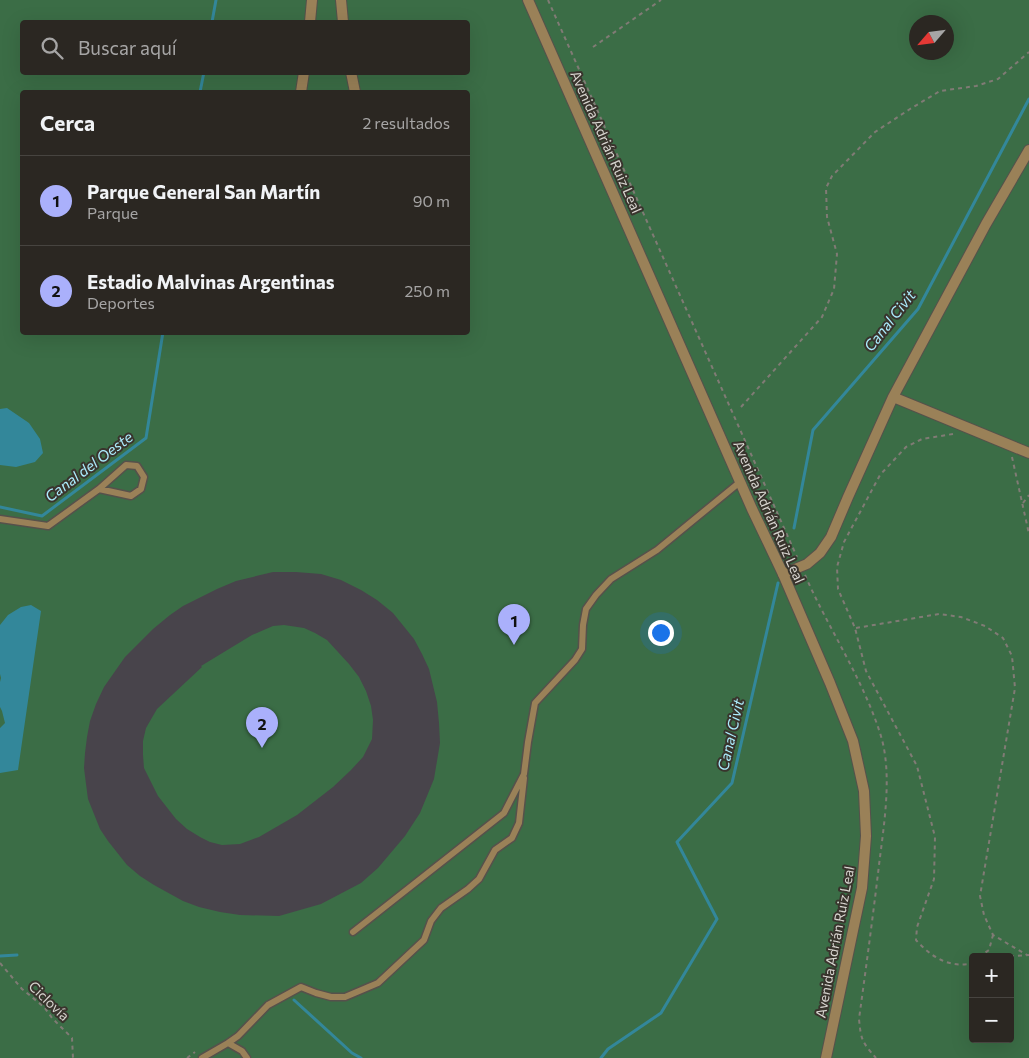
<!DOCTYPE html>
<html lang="es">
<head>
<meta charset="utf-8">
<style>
  :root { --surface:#2b2722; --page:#332f2a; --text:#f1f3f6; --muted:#a6a5a5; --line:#474440; --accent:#aab0fb }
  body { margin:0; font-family:Commissioner,sans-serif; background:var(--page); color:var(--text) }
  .controls { position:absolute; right:15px; bottom:15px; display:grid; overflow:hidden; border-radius:5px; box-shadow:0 5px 20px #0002 }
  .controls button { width:45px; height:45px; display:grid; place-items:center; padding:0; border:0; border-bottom:1px solid var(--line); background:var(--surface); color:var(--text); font:25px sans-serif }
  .compass { position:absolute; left:909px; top:15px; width:45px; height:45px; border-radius:50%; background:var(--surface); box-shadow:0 5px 20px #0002; rotate:242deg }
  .you { position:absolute; left:660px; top:632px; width:18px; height:18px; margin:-12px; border:4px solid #fff; border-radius:50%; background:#1a73e8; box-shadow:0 0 0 8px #1a73e833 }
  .badge { display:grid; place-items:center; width:32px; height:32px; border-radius:50%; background:var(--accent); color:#111; font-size:16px; font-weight:700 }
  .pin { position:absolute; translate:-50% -41px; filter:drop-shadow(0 1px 2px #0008) }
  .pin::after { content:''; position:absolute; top:26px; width:18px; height:15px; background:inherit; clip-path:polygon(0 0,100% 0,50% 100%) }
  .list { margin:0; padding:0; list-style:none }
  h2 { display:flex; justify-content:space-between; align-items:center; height:65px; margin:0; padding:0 20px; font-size:21px }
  h2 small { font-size:16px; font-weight:400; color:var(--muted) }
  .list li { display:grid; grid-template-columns:32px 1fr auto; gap:15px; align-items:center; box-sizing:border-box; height:90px; padding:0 20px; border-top:1px solid var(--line) }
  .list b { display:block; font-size:19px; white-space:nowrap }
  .list p { margin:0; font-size:16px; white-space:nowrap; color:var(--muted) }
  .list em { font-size:16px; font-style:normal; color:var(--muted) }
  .icon { flex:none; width:28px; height:28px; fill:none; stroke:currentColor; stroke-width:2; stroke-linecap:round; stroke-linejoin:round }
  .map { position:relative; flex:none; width:1029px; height:1058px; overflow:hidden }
  .search { position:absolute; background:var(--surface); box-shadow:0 5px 20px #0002; left:20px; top:20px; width:450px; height:55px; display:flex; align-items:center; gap:12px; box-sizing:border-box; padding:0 18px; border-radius:5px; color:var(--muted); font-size:19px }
  .panel { position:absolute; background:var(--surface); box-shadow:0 5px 20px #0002; left:20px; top:90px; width:450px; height:245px; border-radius:5px }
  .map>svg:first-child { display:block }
  .green { fill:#3b6d46; fill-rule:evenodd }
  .water { fill:#33879a }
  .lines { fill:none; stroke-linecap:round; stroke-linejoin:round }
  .stream { stroke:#33879a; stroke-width:3 }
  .building { fill:#48444b; fill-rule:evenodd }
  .service-casing { stroke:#56514b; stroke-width:9 }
  .minor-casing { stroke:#56514b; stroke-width:12 }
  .tertiary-casing { stroke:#56514b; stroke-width:12 }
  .path { stroke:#807b75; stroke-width:2; stroke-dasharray:4 4; stroke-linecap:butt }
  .service { stroke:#9a8158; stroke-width:6 }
  .minor { stroke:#9a8158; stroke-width:10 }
  .tertiary { stroke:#9a8158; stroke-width:10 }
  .labels { text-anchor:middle; stroke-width:4; stroke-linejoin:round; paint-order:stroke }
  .street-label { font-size:14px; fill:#d9d6d1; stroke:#39342d }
  .water-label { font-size:15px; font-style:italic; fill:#acecfd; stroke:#39342d }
</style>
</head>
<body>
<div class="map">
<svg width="1029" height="1058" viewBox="0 0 1029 1058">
  <rect width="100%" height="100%" fill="#39342d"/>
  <path class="green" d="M0 0H1029V1058H0ZM22 22H468V72H22ZM916 22H946V52H916ZM22 92H468V332H22ZM973 957H1010V1039H973Z"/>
  <path class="water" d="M7 408 29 423 40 439 43 453 35 462 16 467 0 465V409Z
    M31 605 41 611 18 770 0 773V728L5 723 2 711 0 707V682L1 678 0 674V625L8 615 21 607Z"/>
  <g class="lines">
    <path class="stream" d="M212 22 216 0
      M200 92 204 72
      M0 507 42 516 146 438 163 332
      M794 528 813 430 918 309 1029 99
      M0 956 17 955
      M294 1000 352 1053 361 1058
      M601 1058 608 1049 661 1013 717 919 677 842 732 783 778 583"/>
  </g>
  <path class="building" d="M273 572H296L321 574 341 580 361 590 377 600 393 613 414 639 422 654 429 669 437 702 439 723 440 743 434 779 420 813 405 836 378 868 361 883 321 904 279 916 240 915 220 912 199 907 183 901 154 885 140 876 127 865 108 841 100 829 88 799 86 784 84 768 85 753 87 737 90 721 96 704 104 687 125 657 153 629 170 615 183 606 217 589 236 581ZM284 625 304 628 315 633 327 640 349 664 359 677 366 691 371 706 373 720 372 739 363 757 351 770 333 787 297 815 259 837 240 844 222 845 210 842 200 837 187 829 176 819 158 796 144 768 143 755V741L146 728 157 709 202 667 201 666 252 635 273 626Z"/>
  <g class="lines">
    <defs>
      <path id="service" d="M0 519 48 526 99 489 126 465 137 466 144 477 141 489 131 496 99 489
        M353 932 504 813 524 774 528 742 535 703 575 660 582 649 583 625 586 609 596 595 611 579 657 550 740 482
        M228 1043 238 1036 268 1005 301 987 316 993 331 997H345L378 983 424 940 431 921 441 908 468 889 479 879 495 850 512 838 519 823 524 778
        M202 1058 228 1043 242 1051 247 1058"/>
      <path id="minor" d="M341 0 343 22
        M310 22 312 0
        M351 72 355 92
        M301 92 304 72
        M893 397 1029 453
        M783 574 807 564 820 553 831 537 848 497 893 397 986 224 1029 150"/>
      <path id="tertiary" d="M528 0 752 509 783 574 830 683 853 741 864 791 866 836 862 888 826 1058"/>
    </defs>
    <use href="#service" class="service-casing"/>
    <use href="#minor" class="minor-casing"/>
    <use href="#tertiary" class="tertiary-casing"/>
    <path class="path" d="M548 0 797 557
      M593 47 661 0
      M741 407 822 317 834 289 837 254 827 217 826 188 832 176 875 132 910 109 940 91 976 86 998 79 1029 52
      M953 434 922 439 906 447 880 475 844 542 837 567 838 589 855 628 866 671 917 766 935 837 934 879 917 927 916 940C931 957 950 969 973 963
      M1012 457 1029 534
      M1023 503 1029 495
      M805 575C828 628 862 677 880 733 893 772 884 824 879 865 873 916 866 968 859 1019 861 1040 862 1042 876 1058
      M856 628 939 614 961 617 985 626 1003 638 1012 656 1015 688 980 896 984 915 993 935 1027 955
      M979 957 989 950 993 935
      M1002 957 1029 955
      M0 963 22 989 44 1007 52 1018 72 1038 73 1058
      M187 1058 195 1052"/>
    <use href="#service" class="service"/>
    <use href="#minor" class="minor"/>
    <use href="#tertiary" class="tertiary"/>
  </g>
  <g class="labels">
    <g class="street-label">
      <text transform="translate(606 142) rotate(66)" y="5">Avenida Adrián Ruiz Leal</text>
      <text transform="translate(769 512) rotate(66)" y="5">Avenida Adrián Ruiz Leal</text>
      <text transform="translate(835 942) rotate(-79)" y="5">Avenida Adrián Ruiz Leal</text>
      <text transform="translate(49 1001) rotate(44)" y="5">Ciclovía</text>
    </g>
    <g class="water-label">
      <text transform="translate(890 321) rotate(-52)" y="5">Canal Civit</text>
      <text transform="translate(89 467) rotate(-37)" y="5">Canal del Oeste</text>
      <text transform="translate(731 735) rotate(-77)" y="5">Canal Civit</text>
    </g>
  </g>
</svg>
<div class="controls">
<button>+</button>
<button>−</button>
</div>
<svg class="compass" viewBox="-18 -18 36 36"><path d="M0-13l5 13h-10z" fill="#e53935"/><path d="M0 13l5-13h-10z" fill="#a6a5a5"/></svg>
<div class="you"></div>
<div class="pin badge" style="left:514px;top:645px">1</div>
<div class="pin badge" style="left:262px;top:748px">2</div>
<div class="search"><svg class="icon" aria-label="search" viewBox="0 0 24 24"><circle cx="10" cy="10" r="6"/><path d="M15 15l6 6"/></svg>Buscar aquí</div>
<section class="panel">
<h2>Cerca<small>2 resultados</small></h2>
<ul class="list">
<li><span class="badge">1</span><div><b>Parque General San Martín</b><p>Parque</p></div><em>90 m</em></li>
<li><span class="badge">2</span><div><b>Estadio Malvinas Argentinas</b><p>Deportes</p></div><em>250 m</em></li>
</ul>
</section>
</div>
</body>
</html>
